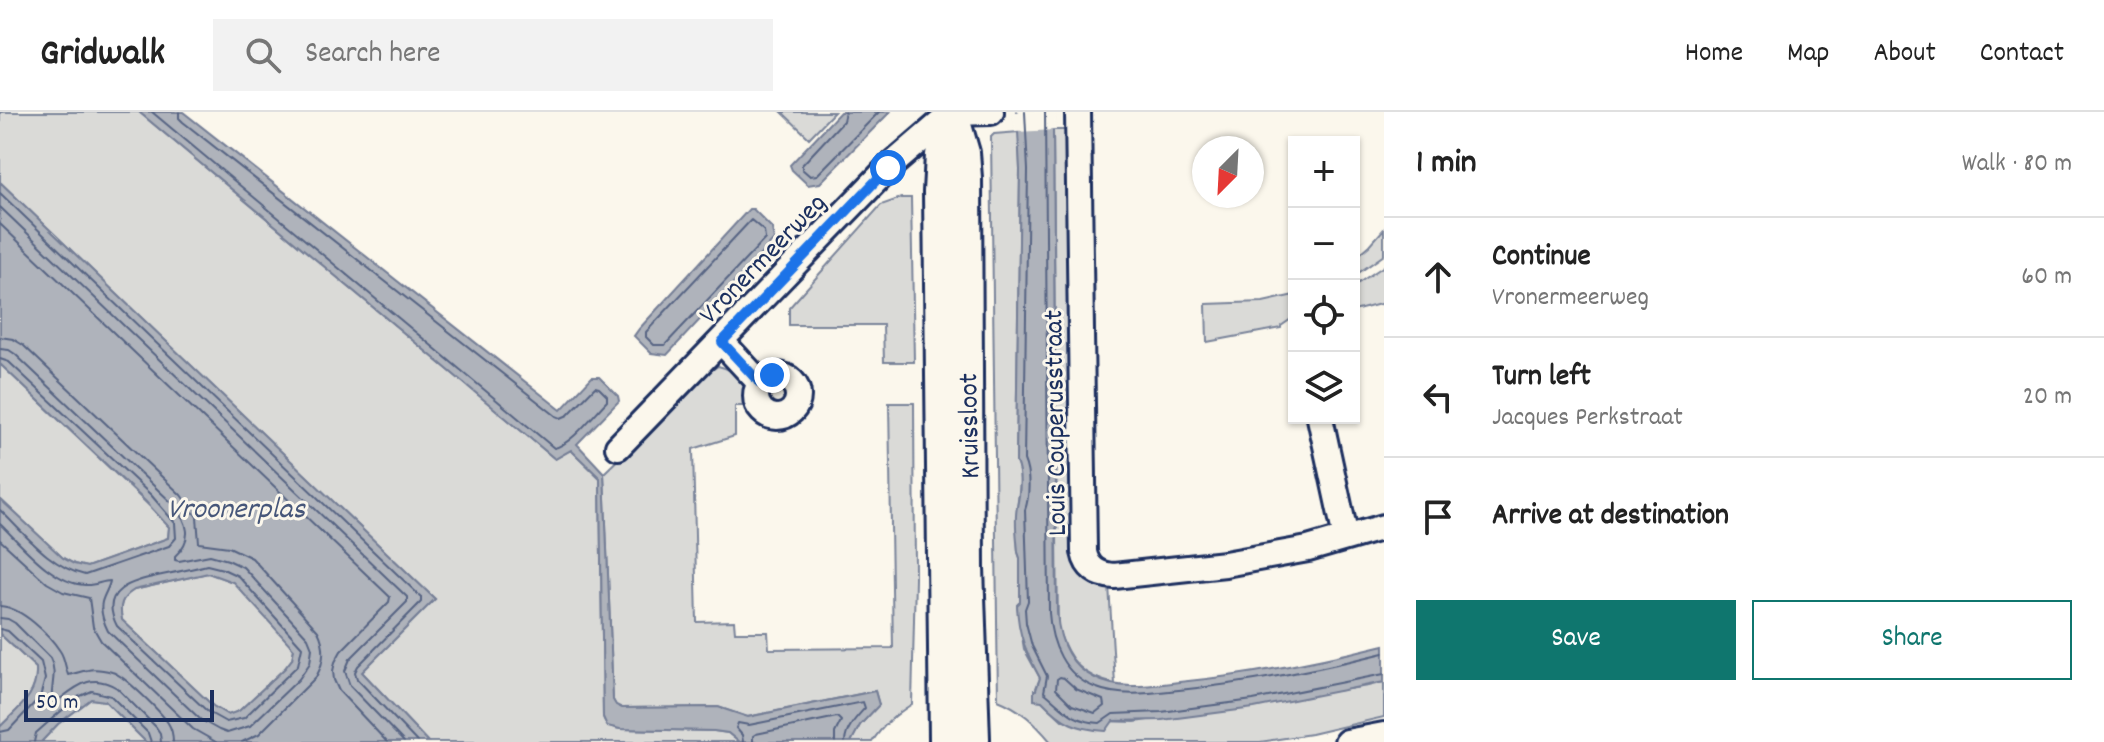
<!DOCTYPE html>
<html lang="en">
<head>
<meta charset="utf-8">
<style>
  :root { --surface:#fff; --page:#f2f2f2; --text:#222; --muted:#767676; --line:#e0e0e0; --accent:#0f766e }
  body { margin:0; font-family:Dekko,sans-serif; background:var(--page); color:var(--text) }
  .controls { position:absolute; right:24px; top:24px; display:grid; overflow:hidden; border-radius:0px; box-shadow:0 2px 6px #0004 }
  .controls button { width:72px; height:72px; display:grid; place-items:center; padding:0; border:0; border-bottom:2px solid var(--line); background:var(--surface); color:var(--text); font:40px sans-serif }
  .compass { position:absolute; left:1192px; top:24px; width:72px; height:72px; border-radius:50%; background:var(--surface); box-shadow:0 2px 6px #0004; rotate:204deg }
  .scale { position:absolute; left:24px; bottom:20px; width:190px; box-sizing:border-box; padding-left:8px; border:4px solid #1b2f5e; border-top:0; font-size:22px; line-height:28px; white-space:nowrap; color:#1b2f5e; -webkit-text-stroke:6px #fbf7ec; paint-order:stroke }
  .stop { position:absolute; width:24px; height:24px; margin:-18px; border:6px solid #1a73e8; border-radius:50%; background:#fff }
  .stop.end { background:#1a73e8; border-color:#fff; box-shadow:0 2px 8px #0008 }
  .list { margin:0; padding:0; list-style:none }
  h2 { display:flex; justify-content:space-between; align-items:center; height:104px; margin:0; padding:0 32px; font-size:34px }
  h2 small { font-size:26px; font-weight:400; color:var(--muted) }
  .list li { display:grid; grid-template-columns:52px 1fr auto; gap:24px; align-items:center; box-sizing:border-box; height:120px; padding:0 32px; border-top:2px solid var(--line) }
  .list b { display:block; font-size:30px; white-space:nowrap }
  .list p { margin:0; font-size:26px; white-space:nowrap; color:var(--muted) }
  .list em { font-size:26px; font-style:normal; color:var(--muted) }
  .actions { display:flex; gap:16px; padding:24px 32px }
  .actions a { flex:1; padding:18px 0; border:2px solid var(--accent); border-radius:0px; text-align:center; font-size:28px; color:var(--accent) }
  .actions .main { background:var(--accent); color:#fff }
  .icon { flex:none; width:44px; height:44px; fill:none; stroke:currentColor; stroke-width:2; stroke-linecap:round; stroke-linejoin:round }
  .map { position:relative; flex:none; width:1384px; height:630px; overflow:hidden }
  header { display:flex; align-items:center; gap:48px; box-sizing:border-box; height:112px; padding:0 40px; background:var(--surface); border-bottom:2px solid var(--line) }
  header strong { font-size:38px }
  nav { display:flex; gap:44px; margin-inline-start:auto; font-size:28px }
  .search { width:560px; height:72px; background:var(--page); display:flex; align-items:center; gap:20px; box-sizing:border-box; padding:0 28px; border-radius:0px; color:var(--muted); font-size:30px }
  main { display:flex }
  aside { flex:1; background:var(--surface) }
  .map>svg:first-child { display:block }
  .green { fill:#dadad7; stroke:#7a849a; stroke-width:2 }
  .water { fill:#afb3bb; stroke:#747e96; stroke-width:2; fill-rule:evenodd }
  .pier { fill:#fbf7ec }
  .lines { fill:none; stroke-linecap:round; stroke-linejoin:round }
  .shore { stroke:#566483; stroke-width:2 }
  .minor-casing { stroke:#1b2f5e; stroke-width:30 }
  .tertiary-casing { stroke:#1b2f5e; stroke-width:36 }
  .minor { stroke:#fbf7ec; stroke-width:24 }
  .tertiary { stroke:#fbf7ec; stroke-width:30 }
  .route { stroke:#1a73e8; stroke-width:10 }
  .labels { text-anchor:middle; stroke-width:6; stroke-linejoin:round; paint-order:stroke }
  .street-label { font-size:28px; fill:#1b2f5e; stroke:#fbf7ec }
  .water-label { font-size:30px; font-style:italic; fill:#47577a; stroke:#fbf7ec }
</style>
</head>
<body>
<header>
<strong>Gridwalk</strong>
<div class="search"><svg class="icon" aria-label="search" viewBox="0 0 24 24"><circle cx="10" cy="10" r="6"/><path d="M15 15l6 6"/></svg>Search here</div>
<nav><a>Home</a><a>Map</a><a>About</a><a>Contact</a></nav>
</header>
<main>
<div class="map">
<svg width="1384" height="630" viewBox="0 0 1384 630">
  <rect width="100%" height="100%" fill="#fbf7ec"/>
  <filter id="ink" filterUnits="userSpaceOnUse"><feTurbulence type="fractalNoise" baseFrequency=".0125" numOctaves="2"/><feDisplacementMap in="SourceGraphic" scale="16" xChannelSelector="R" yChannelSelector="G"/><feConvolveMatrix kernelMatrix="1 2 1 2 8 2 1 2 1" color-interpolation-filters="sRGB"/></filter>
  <g filter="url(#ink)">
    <path class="green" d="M0 0H139L555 347 571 338 600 366 603 605C605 612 612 616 620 617L714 619 728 621 739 630H428L362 560 435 487 0 70Z
      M782 0H834L809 26Z
      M1053 18H1068L1074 436 1109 473 1115 572C1081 564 1069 549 1058 517Z
      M1019 20 1020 58 1016 350C1024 367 1017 384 1017 401 1017 414 1017 427 1018 440L1020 446V490L1017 493 1024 537 1040 566 1036 576 1042 589 1062 608 1135 610 1368 574 1384 570V605L1311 622 1260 630H1051C1035 611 1021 597 998 588L991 25 994 22Z
      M901 86H911L914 250H884L883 213H789V196L881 93Z
      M1384 117V143L1354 164V147L1370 133Z
      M1384 154V191L1354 199V174Z
      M1294 183V205L1281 214V216L1207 230 1206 192 1263 190Z
      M0 252 160 404 169 415 168 426 87 455 74 452 63 446 0 387Z
      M718 254C740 259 746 272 748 294H735V324L693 337 697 510 734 509 735 520H768L769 537 893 536 889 291H914L915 466 912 592C895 603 883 613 872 630H851L860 613 879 593 875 579 747 605 718 595 622 596 616 594 613 588 604 361 709 260Z
      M208 461 233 470 294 536 292 547 285 556 239 599 228 603 213 594 122 508C119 493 121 486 134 478Z
      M0 522 36 556C38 584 18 596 0 615Z
      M91 587 105 589 146 630H41L58 612Z"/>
    <path class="water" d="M139 0H183L561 298 592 265H599L618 284 619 289 577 332 604 361 613 588 616 593 622 596 718 595 748 605 875 579 879 593 860 613 851 630H739L728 621 714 619 620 617 607 614 603 605 600 366 571 338 555 347Z
      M840 0H890L820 71 808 73 792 58 790 53Z
      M1017 0 1053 18 1057 501C1059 528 1069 554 1095 566 1120 579 1152 573 1179 570 1249 563 1316 550 1384 533V570L1254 596 1162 608 1113 609 1106 619C1076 617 1063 611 1042 589L1034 588V578H1036L1040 566C1026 540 1018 523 1017 493L1020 490V446L1018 440C1017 426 1014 409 1017 395 1020 381 1022 364 1016 350L1020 58Z
      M0 70 435 487 362 560 428 630H146L105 589 91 587 58 612 41 630H0V615C18 596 38 584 36 556L0 522V387L63 446 74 452 87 455 168 426 169 415 145 389 0 252ZM208 461 233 470 294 537 292 547 285 556 239 599 228 603 213 594 122 508C119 493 121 486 134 478Z
      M749 97H753L772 116 774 128 667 243 651 241 634 224 639 217Z"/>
    <path class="pier" d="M1013 0H1055L1056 18 1015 20Z"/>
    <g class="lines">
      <path class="shore" d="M152 0 554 336C571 333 594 302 607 289V284L599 276 595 275 568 303 561 306 556 304 183 10 179 6V0
        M845 0 843 9 802 53V57L810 64 817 63 879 0
        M1025 0 1028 58 1024 348C1030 362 1030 383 1025 398L1028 489 1025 497 1026 511 1032 534 1047 564 1044 580C1065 597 1071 609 1100 611L1113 602 1161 600 1253 588 1384 562
        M1045 0 1049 501C1051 532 1064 563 1094 575 1121 586 1152 581 1179 578 1249 571 1316 558 1384 541
        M0 81 421 485V490L358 554 355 560 357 567 417 630
        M0 95 407 485V490L350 547 345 559 350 574 404 630
        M751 108 764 119 765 127 665 233H654L646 225V220Z
        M0 112 390 485 389 490 341 539 335 550 333 559 334 568 339 579 387 630
        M0 225 13 227 23 233 181 383 197 405 199 431 229 435 252 446 318 519C326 535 324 551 316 565L259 622 242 630
        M0 237 9 238 15 242 174 393C188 410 194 427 175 444V448L179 449 210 443 228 448 243 455 308 526 312 536 310 551 299 567 250 614 227 621 219 618 201 608 108 519C104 511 100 499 102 490 104 482 109 476 110 469 102 469 94 474 85 473 53 472 22 433 0 412
        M0 247 9 250 151 383 175 411 176 426 169 434 85 463C50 455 25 422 0 398
        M0 428 47 471 63 480 89 486 93 515 101 529 193 617 216 630
        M207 453 223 457 238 464 302 535 298 553 244 606 226 610 208 600 117 514C97 476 135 469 162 463 177 460 192 457 207 453Z
        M0 494C21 495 49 522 60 539 65 546 65 555 68 563 86 559 91 554 112 560 124 563 161 600 168 611 172 617 173 623 173 630
        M0 506 8 507 15 511 50 546C58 561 50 575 52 590H56C77 574 91 560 117 576L156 615 160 621 161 630
        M0 517 8 519 41 550 45 567 40 585 9 618 0 620
        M1060 565 1064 566 1076 577 1103 588 1104 594 1095 601 1072 593 1056 577 1057 567Z
        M34 630 36 621 53 606 78 585 92 579 111 584 148 621 151 630
        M743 630 742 623 736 616 738 611 749 613 863 590 865 596C856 606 846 616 845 630
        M753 630V624L756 622 837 605 841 609 835 621V630"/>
      <defs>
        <path id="minor" d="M1078 0 1084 440C1087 456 1098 463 1114 464L1225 452 1308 437 1384 415
          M722 230 760 271
          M756 284a21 21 0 1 1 42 0a21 21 0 1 1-42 0Z
          M1320 306 1346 426
          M618 335 888 56 952 1 991 0
          M1347 630 1384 623"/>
        <path id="tertiary" d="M952 0 964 41 966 66 968 456 974 627
          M945 628 939 80 941 43 952 1"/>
      </defs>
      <use href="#minor" class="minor-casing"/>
      <use href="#tertiary" class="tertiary-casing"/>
      <use href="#minor" class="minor"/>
      <use href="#tertiary" class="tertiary"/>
    </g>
  </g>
  <g class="lines" filter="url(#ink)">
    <path class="route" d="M772 263 760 271 722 230 888 56"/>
  </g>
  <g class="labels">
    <g class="street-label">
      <text transform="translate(761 145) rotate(-46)" y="10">Vronermeerweg</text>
      <text transform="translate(1053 311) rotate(-91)" y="10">Louis Couperusstraat</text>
      <text transform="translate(967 314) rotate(-91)" y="10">Kruissloot</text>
    </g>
    <g class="water-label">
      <text x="236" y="405">Vroonerplas</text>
    </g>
  </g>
</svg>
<div class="controls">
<button>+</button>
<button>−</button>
<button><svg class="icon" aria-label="locate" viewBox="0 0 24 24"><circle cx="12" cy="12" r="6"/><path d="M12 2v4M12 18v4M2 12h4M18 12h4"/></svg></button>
<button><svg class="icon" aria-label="layers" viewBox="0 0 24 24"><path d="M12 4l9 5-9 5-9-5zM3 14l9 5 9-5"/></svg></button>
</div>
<svg class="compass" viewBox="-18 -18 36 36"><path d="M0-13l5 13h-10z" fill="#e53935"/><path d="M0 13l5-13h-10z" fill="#767676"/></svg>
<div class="scale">50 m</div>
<div class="stop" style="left:888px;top:56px"></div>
<div class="stop end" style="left:772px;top:263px"></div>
</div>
<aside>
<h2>1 min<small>Walk · 80 m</small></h2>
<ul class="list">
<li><svg class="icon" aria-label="ahead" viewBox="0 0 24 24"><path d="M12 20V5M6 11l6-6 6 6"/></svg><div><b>Continue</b><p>Vronermeerweg</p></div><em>60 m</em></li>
<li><svg class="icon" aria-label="left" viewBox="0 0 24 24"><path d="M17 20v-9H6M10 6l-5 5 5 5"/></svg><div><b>Turn left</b><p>Jacques Perkstraat</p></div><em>20 m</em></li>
<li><svg class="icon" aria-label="arrive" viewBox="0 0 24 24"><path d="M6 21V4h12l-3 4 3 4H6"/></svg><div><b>Arrive at destination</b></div></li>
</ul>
<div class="actions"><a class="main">Save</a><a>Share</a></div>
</aside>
</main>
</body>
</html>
